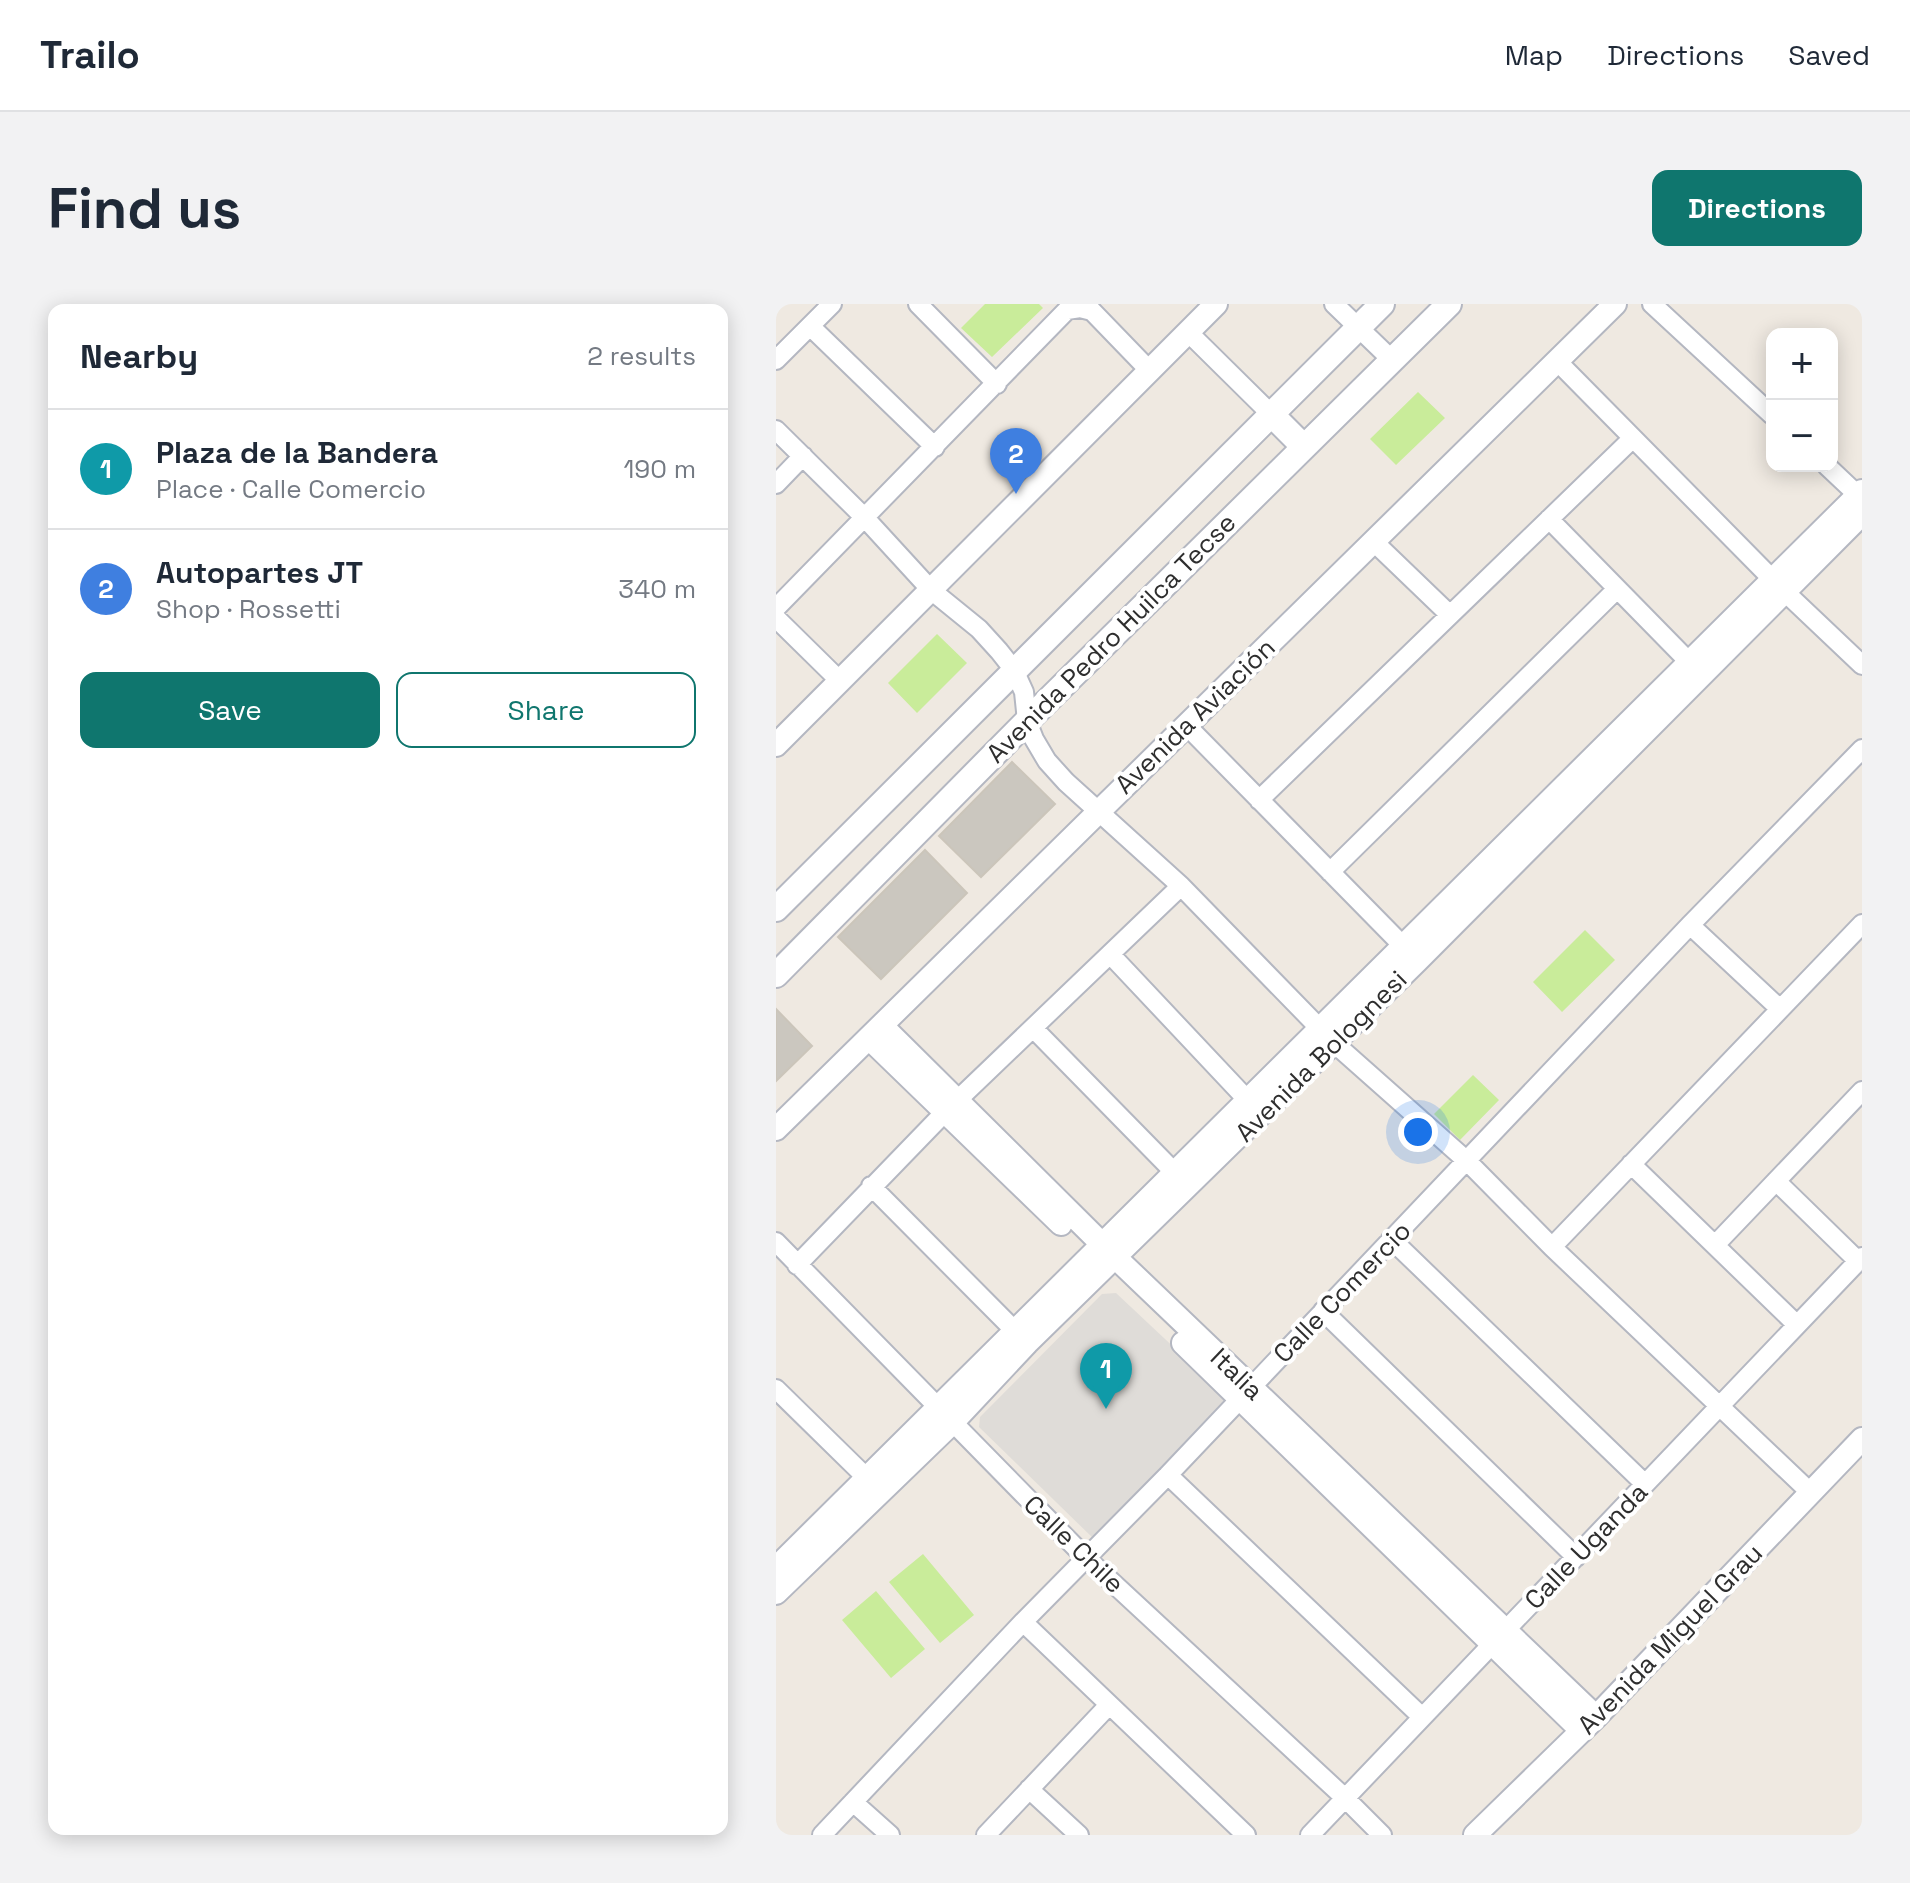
<!DOCTYPE html>
<html lang="en">
<head>
<meta charset="utf-8">
<style>
  :root { --surface:#fff; --page:#f2f2f3; --text:#1f2937; --muted:#747a83; --line:#e0e1e3; --accent:#0f766e }
  body { margin:0; font-family:"Space Grotesk",sans-serif; background:var(--page); color:var(--text) }
  .controls { position:absolute; right:24px; top:24px; display:grid; overflow:hidden; border-radius:16px; box-shadow:0 4px 20px #0003 }
  .controls button { width:72px; height:72px; display:grid; place-items:center; padding:0; border:0; border-bottom:2px solid var(--line); background:var(--surface); color:var(--text); font:40px sans-serif }
  .you { position:absolute; left:642px; top:828px; width:28px; height:28px; margin:-20px; border:6px solid #fff; border-radius:50%; background:#1a73e8; box-shadow:0 0 0 12px #1a73e833 }
  .badge { display:grid; place-items:center; width:52px; height:52px; border-radius:50%; background:var(--accent); color:#fff; font-size:26px; font-weight:700 }
  .pin { position:absolute; translate:-50% -66px; filter:drop-shadow(0 2px 4px #0008) }
  .pin::after { content:''; position:absolute; top:42px; width:28px; height:24px; background:inherit; clip-path:polygon(0 0,100% 0,50% 100%) }
  .list { margin:0; padding:0; list-style:none }
  h2 { display:flex; justify-content:space-between; align-items:center; height:104px; margin:0; padding:0 32px; font-size:34px }
  h2 small { font-size:26px; font-weight:400; color:var(--muted) }
  .list li { display:grid; grid-template-columns:52px 1fr auto; gap:24px; align-items:center; box-sizing:border-box; height:120px; padding:0 32px; border-top:2px solid var(--line) }
  .list b { display:block; font-size:30px; white-space:nowrap }
  .list p { margin:0; font-size:26px; white-space:nowrap; color:var(--muted) }
  .list em { font-size:26px; font-style:normal; color:var(--muted) }
  .actions { display:flex; gap:16px; padding:24px 32px }
  .actions a { flex:1; padding:18px 0; border:2px solid var(--accent); border-radius:16px; text-align:center; font-size:28px; color:var(--accent) }
  .actions .main { background:var(--accent); color:#fff }
  .map { position:relative; flex:none; width:1086px; height:1531px; overflow:hidden; border-radius:16px }
  header { display:flex; align-items:center; gap:48px; box-sizing:border-box; height:112px; padding:0 40px; background:var(--surface); border-bottom:2px solid var(--line) }
  header strong { font-size:38px }
  nav { display:flex; gap:44px; margin-inline-start:auto; font-size:28px }
  .intro { display:flex; align-items:center; justify-content:space-between; box-sizing:border-box; height:192px; padding:0 48px }
  h1 { margin:0; font-size:56px }
  .button { padding:20px 36px; border-radius:16px; background:var(--accent); color:#fff; font-size:28px; font-weight:700 }
  main { display:flex; gap:48px; padding:0 48px }
  aside { flex:1; background:var(--surface); border-radius:16px; box-shadow:0 4px 20px #0003 }
  .map>svg:first-child { display:block }
  .pitch { fill:#c9ec9a }
  .plaza { fill:#dfdcd8 }
  .building { fill:#cbc7bf; stroke:#cbc5ba; stroke-width:2 }
  .lines { fill:none; stroke-linecap:round; stroke-linejoin:round }
  .minor-casing { stroke:#b4b7c1; stroke-width:22 }
  .tertiary-casing { stroke:#b4b7c1; stroke-width:26 }
  .secondary-casing { stroke:#b4b7c1; stroke-width:28 }
  .minor { stroke:#fff; stroke-width:18 }
  .tertiary { stroke:#fff; stroke-width:22 }
  .secondary { stroke:#fff; stroke-width:24 }
  .labels { text-anchor:middle; stroke-width:8; stroke-linejoin:round; paint-order:stroke }
  .street-label { font-size:26px; fill:#2e2e2e; stroke:#fff }
</style>
</head>
<body>
<header>
<strong>Trailo</strong>
<nav><a>Map</a><a>Directions</a><a>Saved</a></nav>
</header>
<div class="intro"><h1>Find us</h1><a class="button">Directions</a></div>
<main>
<aside>
<h2>Nearby<small>2 results</small></h2>
<ul class="list">
<li><span class="badge" style="background:#0f9aa8">1</span><div><b>Plaza de la Bandera</b><p>Place · Calle Comercio</p></div><em>190 m</em></li>
<li><span class="badge" style="background:#3f7fe0">2</span><div><b>Autopartes JT</b><p>Shop · Rossetti</p></div><em>340 m</em></li>
</ul>
<div class="actions"><a class="main">Save</a><a>Share</a></div>
</aside>
<div class="map">
<svg width="1086" height="1531" viewBox="0 0 1086 1531">
  <rect width="100%" height="100%" fill="#efe9e1"/>
  <path class="pitch" d="M209 0H263L267 4 216 53 185 24Z
    M642 88 669 114 620 161 594 135Z
    M161 330 191 359 141 409 112 379Z
    M809 626 839 656 786 708 757 678Z
    M697 771 723 796 684 836 658 810Z
    M147 1250 198 1311 164 1339 113 1278Z
    M100 1287 149 1345 115 1374 66 1316Z"/>
  <path class="plaza" d="M340 989 455 1097 320 1237 203 1123 204 1113 326 990Z"/>
  <path class="building" d="M236 458 279 500 205 573 163 532Z
    M149 546 191 589 105 675 62 633Z
    M0 705 36 742 0 777Z"/>
  <g class="lines">
    <defs>
      <path id="minor" d="M142 0 221 80
        M558 0 616 56
        M876 0 996 111
        M34 22 159 143
        M412 28 495 110
        M0 56 56 0
        M781 57 1008 287 1086 361
        M0 126 89 214 155 286 203 325 223 347 238 366 248 388 251 417 258 435 271 457 290 478 405 582 558 739 691 857 776 943 1035 1189
        M1051 162 1086 195
        M0 180 27 152
        M773 215 921 366
        M597 237 674 311
        M0 304 291 6 304 4 316 7 373 66
        M0 314 64 377
        M410 421 635 650
        M483 496 857 134
        M554 568 841 285
        M914 621 1004 705
        M334 650 480 805
        M257 724 406 876
        M855 860 1021 1021
        M1000 877 1082 957
        M95 882 248 1036
        M615 935 869 1180
        M0 938 310 1254 569 1494 606 1531
        M939 941 1086 787
        M776 943 1086 620
        M21 961 169 808 405 582
        M547 1007 800 1253
        M0 1085 99 1182
        M392 1171 646 1413
        M247 1318 470 1531
        M253 1485 303 1531
        M77 1498 114 1531
        M46 1531 247 1318 392 1171 914 621 1086 445
        M210 1531 333 1401
        M534 1531 1086 953"/>
      <path id="tertiary" d="M0 441 440 0
        M106 722 339 953 820 1413
        M93 734 285 920
        M0 825 839 0
        M407 1039 806 1427
        M0 1264 1086 187
        M0 1289 176 1119 251 1039 641 657 1086 210
        M699 1531 820 1413 1086 1135"/>
      <path id="secondary" d="M495 110 528 143
        M0 605 606 0
        M0 671 251 417 673 0"/>
    </defs>
    <use href="#minor" class="minor-casing"/>
    <use href="#tertiary" class="tertiary-casing"/>
    <use href="#secondary" class="secondary-casing"/>
    <use href="#minor" class="minor"/>
    <use href="#tertiary" class="tertiary"/>
    <use href="#secondary" class="secondary"/>
  </g>
  <g class="labels">
    <g class="street-label">
      <text transform="translate(335 334) rotate(-45)" y="9">Avenida Pedro Huilca Tecse</text>
      <text transform="translate(419 412) rotate(-44)" y="9">Avenida Aviación</text>
      <text transform="translate(545 752) rotate(-45)" y="9">Avenida Bolognesi</text>
      <text transform="translate(566 988) rotate(-46)" y="9">Calle Comercio</text>
      <text transform="translate(461 1070) rotate(44)" y="9">Italia</text>
      <text transform="translate(298 1240) rotate(44)" y="9">Calle Chile</text>
      <text transform="translate(810 1242) rotate(-46)" y="9">Calle Uganda</text>
      <text transform="translate(894 1335) rotate(-46)" y="9">Avenida Miguel Grau</text>
    </g>
  </g>
</svg>
<div class="controls">
<button>+</button>
<button>−</button>
</div>
<div class="you"></div>
<div class="pin badge" style="left:330px;top:1105px;background:#0f9aa8">1</div>
<div class="pin badge" style="left:240px;top:190px;background:#3f7fe0">2</div>
</div>
</main>
</body>
</html>
